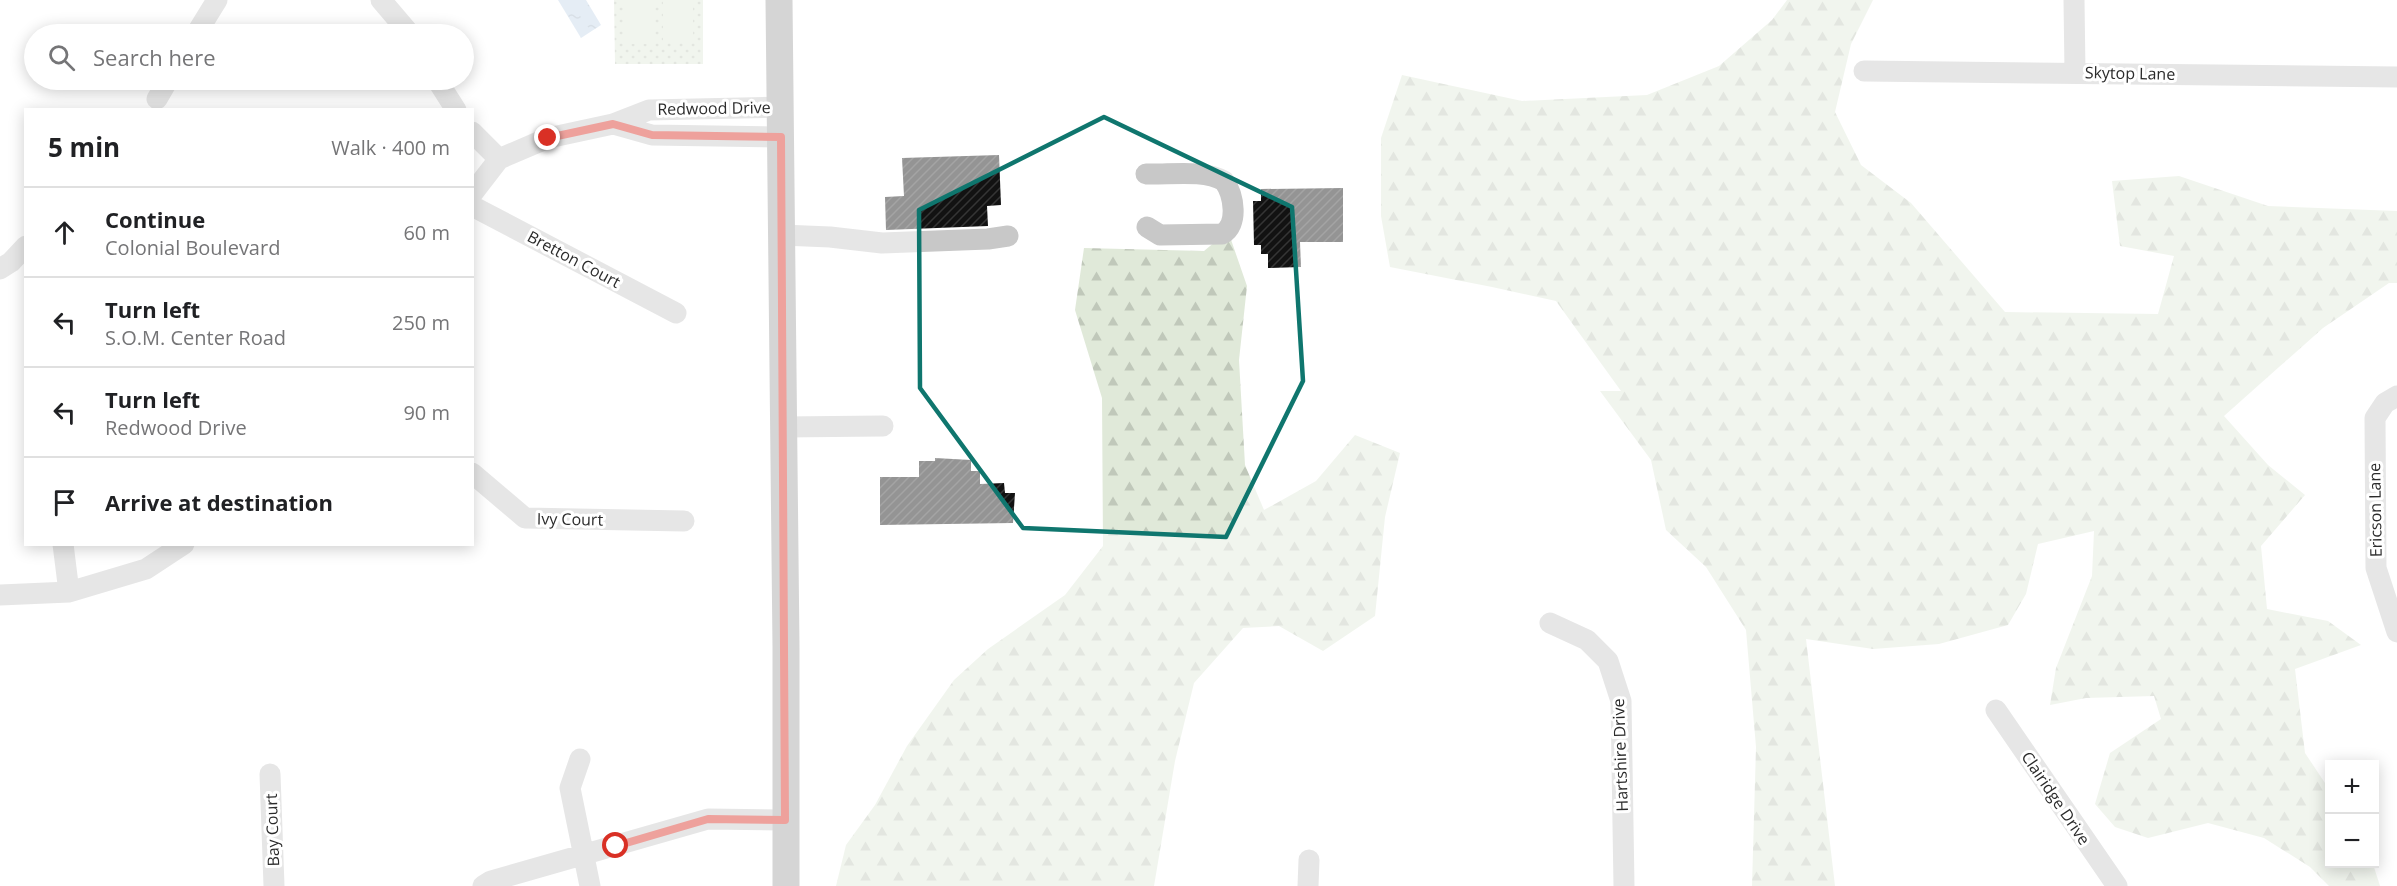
<!DOCTYPE html>
<html lang="en">
<head>
<meta charset="utf-8">
<style>
  :root { --surface:#fff; --page:#f2f2f2; --text:#202124; --muted:#757577; --line:#e0e0e0 }
  body { margin:0; font-family:"Open Sans",sans-serif; background:var(--page); color:var(--text) }
  .controls { position:absolute; right:18px; bottom:18px; display:grid; overflow:hidden; border-radius:0px; box-shadow:0 3px 15px #0003 }
  .controls button { width:54px; height:54px; display:grid; place-items:center; padding:0; border:0; border-bottom:2px solid var(--line); background:var(--surface); color:var(--text); font:30px sans-serif }
  .stop { position:absolute; width:18px; height:18px; margin:-14px; border:4px solid #d93025; border-radius:50%; background:#fff }
  .stop.end { background:#d93025; border-color:#fff; box-shadow:0 2px 6px #0008 }
  .list { margin:0; padding:0; list-style:none }
  h2 { display:flex; justify-content:space-between; align-items:center; height:78px; margin:0; padding:0 24px; font-size:26px }
  h2 small { font-size:20px; font-weight:400; color:var(--muted) }
  .list li { display:grid; grid-template-columns:39px 1fr auto; gap:18px; align-items:center; box-sizing:border-box; height:90px; padding:0 24px; border-top:2px solid var(--line) }
  .list b { display:block; font-size:22px; white-space:nowrap }
  .list p { margin:0; font-size:20px; white-space:nowrap; color:var(--muted) }
  .list em { font-size:20px; font-style:normal; color:var(--muted) }
  .icon { flex:none; width:33px; height:33px; fill:none; stroke:currentColor; stroke-width:2; stroke-linecap:round; stroke-linejoin:round }
  .map { position:relative; flex:none; width:2397px; height:886px; overflow:hidden }
  .search { position:absolute; background:var(--surface); box-shadow:0 3px 15px #0003; left:24px; top:24px; width:450px; height:66px; display:flex; align-items:center; gap:15px; box-sizing:border-box; padding:0 21px; border-radius:33px; color:var(--muted); font-size:22px }
  .panel { position:absolute; background:var(--surface); box-shadow:0 3px 15px #0003; left:24px; top:108px; width:450px; height:438px; border-radius:0px }
  .map>svg:first-child { display:block }
  .grass { fill:url(#grass-dots) }
  .forest { fill:url(#forest-firs) }
  .garden { fill:#e0e9d9 }
  .water { fill:url(#water-ripples) }
  .building { fill:url(#building-hatch) }
  .lines { fill:none; stroke-linecap:round; stroke-linejoin:round }
  .minor { stroke:#c8c8c8; stroke-width:21 }
  .major { stroke:#a3a3a3; stroke-width:27 }
  .route { stroke:#d93025; stroke-width:8 }
  .marked { fill:none; stroke:#0f766e; stroke-width:4.5; stroke-linejoin:round }
  .labels { text-anchor:middle; stroke-width:6; stroke-linejoin:round; paint-order:stroke }
  .street-label { font-size:16px; fill:#2b2b2b; stroke:#fff }
</style>
</head>
<body>
<div class="map">
<svg width="2397" height="886" viewBox="0 0 2397 886">
  <defs>
    <pattern id="grass-dots" width="8" height="8" patternUnits="userSpaceOnUse" patternTransform="scale(1.5)"><rect width="8" height="8" fill="#e0e9d9"/><path d="M2 2h.1M6 6h.1" fill="none" stroke="#c0c8ba" stroke-width="1.8" stroke-linecap="round"/></pattern>
    <pattern id="forest-firs" width="22" height="20" patternUnits="userSpaceOnUse" patternTransform="scale(1.5)"><rect width="22" height="20" fill="#e0e9d9"/><path d="M5 1l3.5 6h-7zM16 11l3.5 6h-7z" fill="#c0c8ba"/></pattern>
    <pattern id="water-ripples" width="26" height="14" patternUnits="userSpaceOnUse" patternTransform="scale(1.5)"><rect width="26" height="14" fill="#c5d7e9"/><path d="M2 4q2-2 4 0t4 0M15 11q2-2 4 0t4 0" fill="none" stroke="#a9b9c8"/></pattern>
    <pattern id="building-hatch" width="6" height="6" patternUnits="userSpaceOnUse" patternTransform="scale(1.5)"><rect width="6" height="6" fill="#121212"/><path d="M-1 1l2-2M0 6l6-6M5 7l2-2" fill="none" stroke="#353535"/></pattern>
  </defs>
  <rect width="100%" height="100%" fill="#fff"/>
  <path class="grass" d="M614 0H703V64H615Z"/>
  <path class="forest" d="M1787 0H1873L1851 44 1835 112 1861 165 1911 203 2005 312 2158 314 2174 256 2120 246 2112 181 2179 176 2268 206 2397 211V283H2389L2323 328 2224 416 2268 465 2305 495 2261 546 2267 609 2328 621 2361 645 2295 669 2305 753 2329 789 2330 864H2373L2380 886H2329L2310 867 2264 838 2208 823 2148 838 2115 827 2095 804 2110 753 2161 719 2154 696 2086 698 2050 705 2056 668 2092 576 2094 531 2038 544 2026 594 2008 625 1939 644 1873 649 1806 639 1835 886H1752L1756 747 1746 630 1706 567 1666 530 1651 460 1600 391H1621L1556 301 1492 287 1390 267 1381 216V138L1402 75 1522 101 1647 95 1719 66 1772 20Z
    M1228 231 1247 286 1239 360 1245 465 1264 510 1316 481 1355 435 1400 453 1385 517 1375 616 1323 651 1279 626 1243 628 1194 683 1175 761 1154 886H836L846 845 875 805 907 746 954 680 988 649 1065 595 1103 546 1102 398 1075 310 1084 248 1204 251Z"/>
  <path class="garden" d="M623 0H653V44H623Z
    M663 0H693V43H663Z"/>
  <path class="water" d="M558 0H586L601 25 581 38Z"/>
  <path class="building" d="M999 155 1001 205 987 206 988 226 886 230 885 197 904 196 902 158Z
    M1343 188V242H1300L1301 267 1268 268V254H1261V245H1254L1253 201H1261V189Z
    M935 458 971 460V471H980V484L1004 483 1005 493H1015L1013 523 880 525V477H919V461H935Z"/>
  <g class="lines">
    <path class="minor" d="M381 0 410 34
      M2074 0 2075 72
      M196 34 217 0
      M1864 71 2397 77
      M437 80 456 110
      M157 99 168 80
      M613 124 652 135 781 137
      M472 132 499 159
      M1146 174C1169 175 1204 169 1224 181 1234 195 1239 225 1222 234L1160 235 1147 227
      M472 194 499 159 548 138 613 124 649 110 781 107
      M472 206 676 313
      M782 235 830 237 882 243 988 239 1008 236
      M0 269 11 262 26 246
      M2397 396 2385 403 2375 418 2376 568 2397 632
      M783 427 883 426
      M472 473 525 518 684 521
      M63 544 69 592
      M0 595 69 592 146 569 184 544
      M1550 623 1587 640 1608 661 1621 701 1624 886
      M1996 710 2117 886
      M580 759 570 788 590 886
      M270 774 274 886
      M483 886 491 881 708 819 785 820
      M1308 886 1309 860"/>
    <path class="major" d="M779 0 786 647V886"/>
  </g>
  <g class="lines">
    <path class="route" d="M548 138 613 124 652 135 781 137 785 820 708 819 616 846"/>
  </g>
  <path d="M0 0H2397V886H0ZM1104 117 1292 207 1303 381 1226 537 1023 528 920 388 919 210Z" fill="#fff" fill-opacity=".55" fill-rule="evenodd"/>
  <path class="marked" d="M1104 117 1292 207 1303 381 1226 537 1023 528 920 388 919 210Z"/>
  <g class="labels">
    <g class="street-label">
      <text transform="translate(2130 73) rotate(1)" y="6">Skytop Lane</text>
      <text transform="translate(714 108) rotate(-1)" y="6">Redwood Drive</text>
      <text transform="translate(574 259) rotate(28)" y="6">Bretton Court</text>
      <text transform="translate(2375 510) rotate(-91)" y="6">Ericson Lane</text>
      <text transform="translate(570 519) rotate(1)" y="6">Ivy Court</text>
      <text transform="translate(1620 755) rotate(-92)" y="6">Hartshire Drive</text>
      <text transform="translate(2056 798) rotate(56)" y="6">Clairidge Drive</text>
      <text transform="translate(272 830) rotate(-92)" y="6">Bay Court</text>
    </g>
  </g>
</svg>
<div class="controls">
<button>+</button>
<button>−</button>
</div>
<div class="stop" style="left:616px;top:846px"></div>
<div class="stop end" style="left:548px;top:138px"></div>
<div class="search"><svg class="icon" aria-label="search" viewBox="0 0 24 24"><circle cx="10" cy="10" r="6"/><path d="M15 15l6 6"/></svg>Search here</div>
<section class="panel">
<h2>5 min<small>Walk · 400 m</small></h2>
<ul class="list">
<li><svg class="icon" aria-label="ahead" viewBox="0 0 24 24"><path d="M12 20V5M6 11l6-6 6 6"/></svg><div><b>Continue</b><p>Colonial Boulevard</p></div><em>60 m</em></li>
<li><svg class="icon" aria-label="left" viewBox="0 0 24 24"><path d="M17 20v-9H6M10 6l-5 5 5 5"/></svg><div><b>Turn left</b><p>S.O.M. Center Road</p></div><em>250 m</em></li>
<li><svg class="icon" aria-label="left" viewBox="0 0 24 24"><path d="M17 20v-9H6M10 6l-5 5 5 5"/></svg><div><b>Turn left</b><p>Redwood Drive</p></div><em>90 m</em></li>
<li><svg class="icon" aria-label="arrive" viewBox="0 0 24 24"><path d="M6 21V4h12l-3 4 3 4H6"/></svg><div><b>Arrive at destination</b></div></li>
</ul>
</section>
</div>
</body>
</html>
